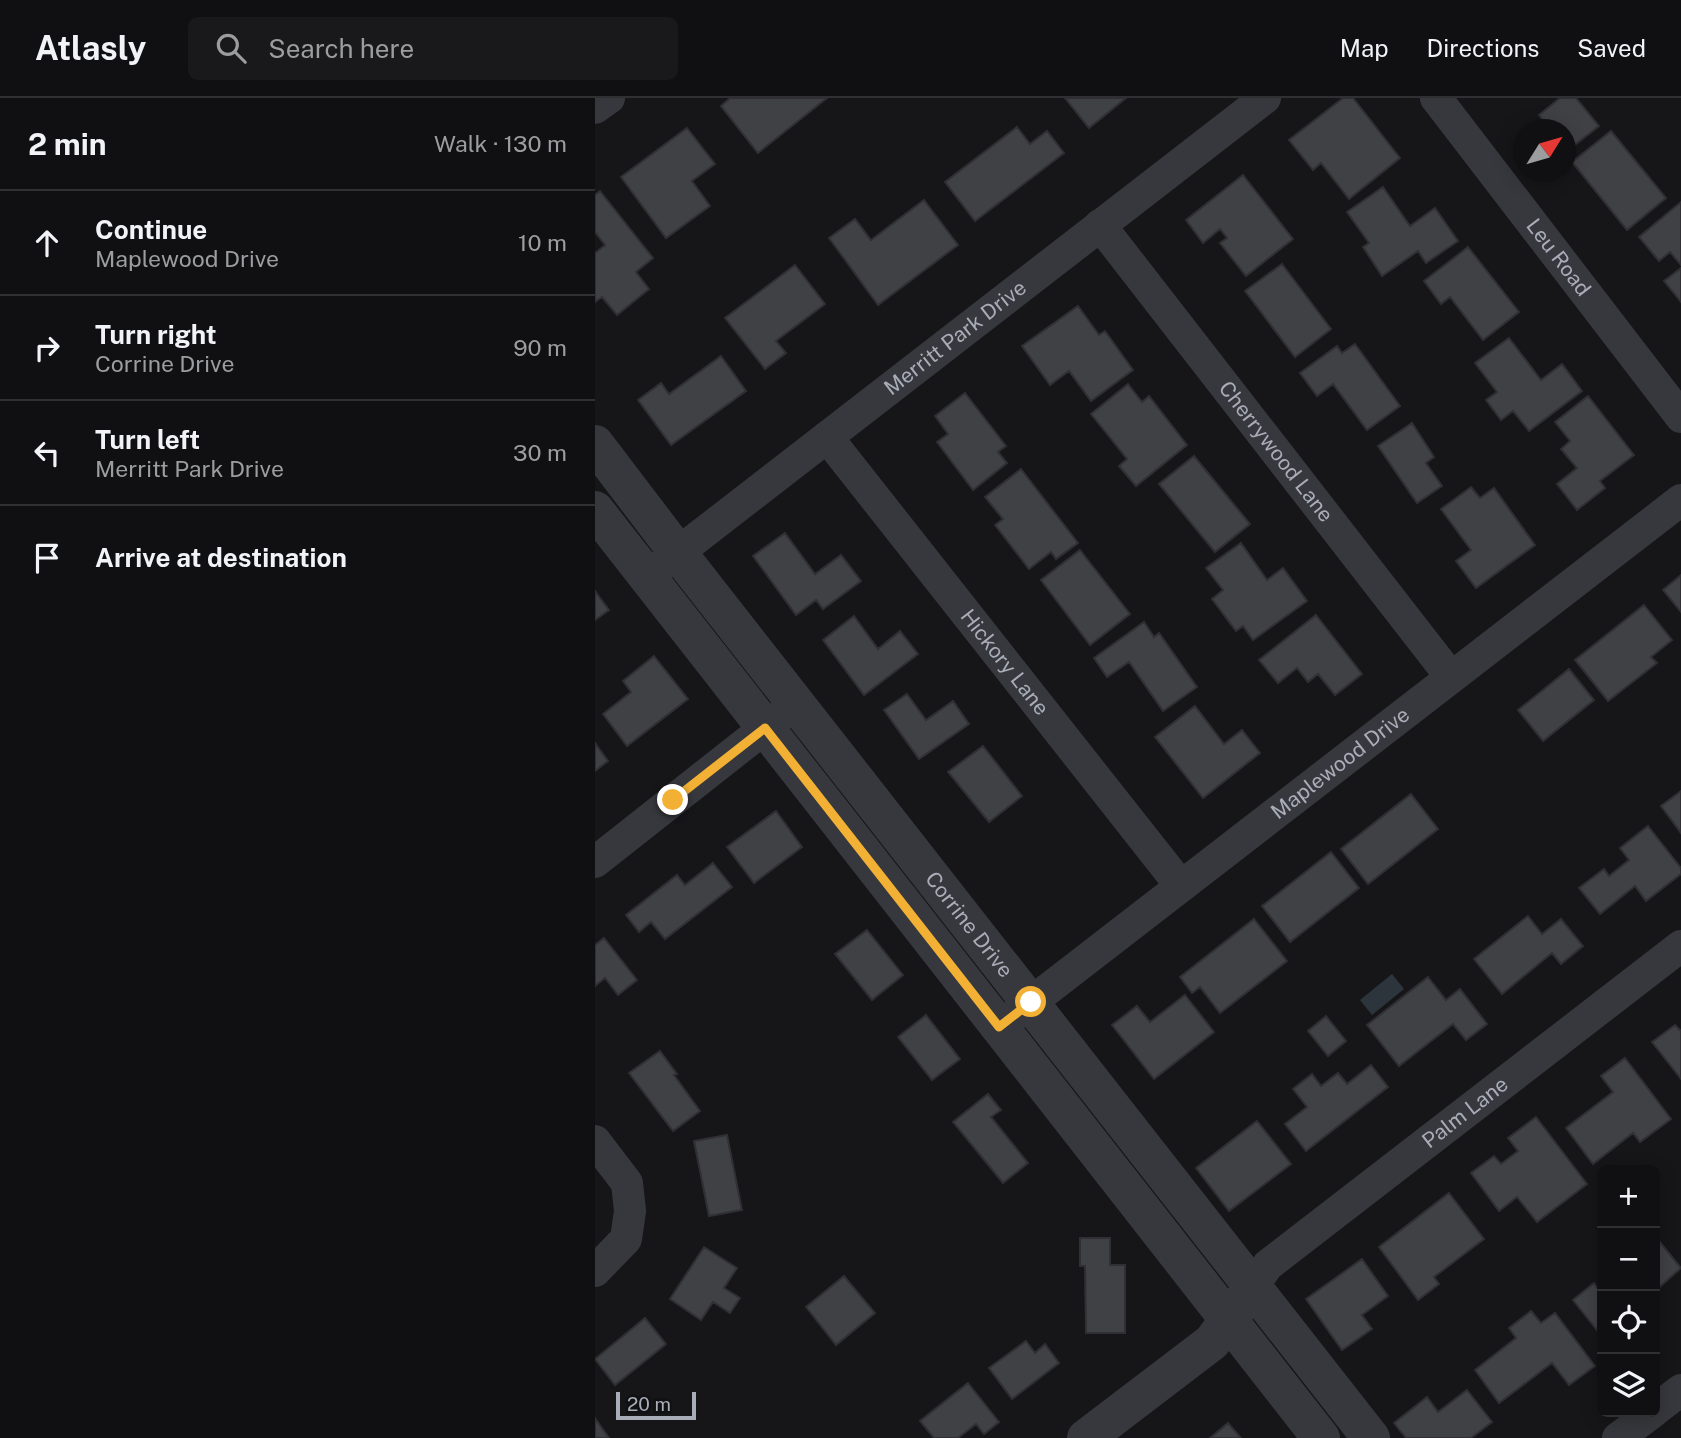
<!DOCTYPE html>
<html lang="en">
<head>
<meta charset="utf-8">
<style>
  :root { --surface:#101012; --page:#19191b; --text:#f1f3f6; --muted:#9c9d9f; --line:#303032 }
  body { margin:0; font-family:"Public Sans",sans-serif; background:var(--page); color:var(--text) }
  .controls { position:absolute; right:21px; bottom:21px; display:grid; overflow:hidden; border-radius:10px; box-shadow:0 4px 18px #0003 }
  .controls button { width:63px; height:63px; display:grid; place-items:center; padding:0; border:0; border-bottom:2px solid var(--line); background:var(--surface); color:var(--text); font:35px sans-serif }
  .compass { position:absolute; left:918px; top:21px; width:63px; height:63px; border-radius:50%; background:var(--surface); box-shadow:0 4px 18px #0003; rotate:53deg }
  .scale { position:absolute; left:21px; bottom:18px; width:80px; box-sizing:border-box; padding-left:7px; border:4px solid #a8adb8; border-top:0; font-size:19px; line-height:24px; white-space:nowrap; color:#a8adb8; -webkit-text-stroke:5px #111113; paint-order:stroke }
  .stop { position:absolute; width:21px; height:21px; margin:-16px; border:5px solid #f2b134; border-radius:50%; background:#fff }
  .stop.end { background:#f2b134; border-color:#fff; box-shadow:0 2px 7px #0008 }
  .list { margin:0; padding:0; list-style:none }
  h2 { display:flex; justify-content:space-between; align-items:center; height:91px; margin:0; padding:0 28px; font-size:30px }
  h2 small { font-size:23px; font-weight:400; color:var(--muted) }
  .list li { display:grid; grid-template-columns:46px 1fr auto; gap:21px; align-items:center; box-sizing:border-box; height:105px; padding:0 28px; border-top:2px solid var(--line) }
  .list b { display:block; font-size:26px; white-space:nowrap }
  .list p { margin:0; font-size:23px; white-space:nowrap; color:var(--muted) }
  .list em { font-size:23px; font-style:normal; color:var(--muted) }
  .icon { flex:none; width:38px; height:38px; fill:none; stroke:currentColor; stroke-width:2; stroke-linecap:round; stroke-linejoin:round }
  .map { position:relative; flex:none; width:1086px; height:1340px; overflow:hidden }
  header { display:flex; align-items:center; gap:42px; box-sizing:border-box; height:98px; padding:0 35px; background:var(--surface); border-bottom:2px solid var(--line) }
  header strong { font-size:33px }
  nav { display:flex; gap:38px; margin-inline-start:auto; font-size:24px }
  .search { width:490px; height:63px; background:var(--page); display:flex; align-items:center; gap:18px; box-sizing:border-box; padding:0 24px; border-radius:10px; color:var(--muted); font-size:26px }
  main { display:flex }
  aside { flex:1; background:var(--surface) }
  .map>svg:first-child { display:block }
  .water { fill:#2c353c }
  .building { fill:#404145; stroke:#303034; stroke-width:2 }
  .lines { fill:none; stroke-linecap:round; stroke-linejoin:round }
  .minor { stroke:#37383d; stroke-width:32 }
  .tertiary { stroke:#37383d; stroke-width:38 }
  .route { stroke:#f2b134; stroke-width:9 }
  .labels { text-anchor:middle; stroke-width:6; stroke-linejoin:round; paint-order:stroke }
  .street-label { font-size:21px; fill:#a8adb8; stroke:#111113 }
</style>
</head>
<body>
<header>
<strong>Atlasly</strong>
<div class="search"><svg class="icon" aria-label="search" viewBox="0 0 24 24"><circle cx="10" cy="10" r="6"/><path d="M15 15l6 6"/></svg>Search here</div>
<nav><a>Map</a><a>Directions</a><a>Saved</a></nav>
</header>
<main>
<aside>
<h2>2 min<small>Walk · 130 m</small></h2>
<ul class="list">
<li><svg class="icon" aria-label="ahead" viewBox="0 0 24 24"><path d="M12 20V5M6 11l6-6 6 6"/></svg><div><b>Continue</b><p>Maplewood Drive</p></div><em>10 m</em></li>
<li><svg class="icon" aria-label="right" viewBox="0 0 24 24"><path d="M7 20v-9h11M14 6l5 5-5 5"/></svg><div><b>Turn right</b><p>Corrine Drive</p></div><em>90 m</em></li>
<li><svg class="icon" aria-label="left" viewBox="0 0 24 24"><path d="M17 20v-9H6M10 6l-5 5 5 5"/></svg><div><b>Turn left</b><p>Merritt Park Drive</p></div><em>30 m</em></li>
<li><svg class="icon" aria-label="arrive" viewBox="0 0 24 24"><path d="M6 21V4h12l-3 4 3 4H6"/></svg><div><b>Arrive at destination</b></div></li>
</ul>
</aside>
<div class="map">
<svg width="1086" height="1340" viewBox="0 0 1086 1340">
  <rect width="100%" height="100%" fill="#161618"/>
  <path class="water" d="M797 876 809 891 777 917 765 902Z"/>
  <path class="building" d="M135 0H232L163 55 126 8Z
    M470 0H531L494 30Z
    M748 0H758L805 60 754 101 726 65 718 72 694 42Z
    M965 0H981L1004 28 972 53 970 32H955L944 17Z
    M422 29 435 46 452 33 469 55 380 123 350 84Z
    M92 30 120 66 97 83 115 108 71 140 26 79Z
    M1016 33 1071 100 1032 132 977 64Z
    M648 77 698 141 651 178 625 145 632 140 625 131 608 145 591 122Z
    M788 89 815 128 840 110 863 143 831 165 823 153 787 178 768 149 774 145 752 114Z
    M5 93 58 160 41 174 54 191 22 217 7 199 0 204V155L10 147 0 134V97Z
    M329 102 363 147 283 207 234 140 260 121 276 142Z
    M1086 104V167L1075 154 1064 163 1044 139Z
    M873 149 924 214 888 242 855 199 846 206 829 183Z
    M687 166 736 231 700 259 650 193Z
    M200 167 230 206 181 243 191 255 170 271 130 220Z
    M1086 170V204L1069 183Z
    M483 208 504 237 510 233 538 272 496 303 474 273 455 287 427 248Z
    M914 240 946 282 967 266 987 293 934 333 918 313 906 322 891 302 902 294 880 265Z
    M760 246 805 308 772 332 738 286 722 298 705 275 742 248 747 255Z
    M126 258 151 293 76 347 43 302 66 285 74 296Z
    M533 286 547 304 554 298 592 347 541 388 524 368 532 361 496 316Z
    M370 295 411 348 403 354 412 365 378 392 342 344 353 336 340 318Z
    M993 298 1039 357 1005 383 1010 390 982 412 962 386 982 370 966 351 975 343 960 324Z
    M817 325 839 359 831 365 847 388 822 405 783 348Z
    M599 358 655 426 620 454 564 386Z
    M426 371 483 445 461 461 456 454 434 471 400 427 408 421 390 399Z
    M876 389 885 400 899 390 940 447 881 490 861 463 876 452 846 411Z
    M190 435 220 476 246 457 266 483 228 511 221 502 201 517 158 458Z
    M646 445 672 482 688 470 712 503 658 542 648 528 641 533 617 501 628 492 611 470Z
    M485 452 535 516 495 547 446 482Z
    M1086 477V514L1068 492Z
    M0 493 14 512 0 522Z
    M1049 507 1077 542 1056 559 1062 565 1013 603 980 562Z
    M721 517 767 576 740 597 723 576 713 584 702 570 683 585 664 562Z
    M259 518 283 551 305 533 323 556 269 597 228 542Z
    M549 524 559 539 564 535 602 589 568 613 534 564 512 579 499 560Z
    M59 558 93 601 32 648 8 616 36 594 28 583Z
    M974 571 999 602 948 643 923 612Z
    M312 596 331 622 358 603 374 626 324 661 289 612Z
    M600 608 629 646 647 632 665 655 608 700 560 639Z
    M0 645 13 663 0 673Z
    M388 648 427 698 394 724 353 674Z
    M1086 693V735L1066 708Z
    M816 696 843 731 773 786 746 751Z
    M181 713 207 749 159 785 132 749Z
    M1053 728 1086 770V776L1051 803 1040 788 1005 816 984 790 1009 771 1014 778 1034 762 1025 750Z
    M736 754 764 790 695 844 667 808Z
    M118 765 137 789 70 841 56 824 44 834 31 817 82 777 90 787Z
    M933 818 947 836 966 821 988 848 966 866 957 855 907 896 879 861Z
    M659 821 692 863 625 915 605 889 597 895 585 879Z
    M272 832 308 877 277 902 240 856Z
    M9 840 42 882 23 897 10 880 0 888V847Z
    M833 879 851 902 865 891 892 926 871 942 858 926 804 968 772 927Z
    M590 897 619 934 559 981 517 927 542 908 555 924Z
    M331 917 365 961 337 982 303 939Z
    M731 918 751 943 733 958 713 933Z
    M1080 927 1086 933V981L1057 944Z
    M65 953 82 976 79 977 105 1013 78 1033 34 975Z
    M1030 960 1076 1021 1045 1044 1038 1035 998 1066 971 1030 1018 994 1006 978Z
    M776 967 793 989 711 1053 690 1026 712 1009 698 991 717 976 726 988 743 975 752 986Z
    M393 996 406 1012 396 1019 433 1065 408 1085 358 1024Z
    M941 1019 992 1086 942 1124 922 1099 904 1113 876 1075 899 1058 906 1066 923 1053 913 1040Z
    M662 1023 696 1066 634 1113 601 1070Z
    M132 1037 147 1112 114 1118 99 1043Z
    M854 1095 889 1141 839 1179 844 1186 823 1202 784 1149Z
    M1060 1138 1086 1170 1060 1193Z
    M485 1140H515V1167H530V1235H491L490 1168H485Z
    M109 1149 142 1170 129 1190 145 1200 135 1215 118 1204 106 1222 75 1201Z
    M767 1161 793 1198 767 1217 777 1231 747 1252 711 1201Z
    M249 1178 280 1215 241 1247 211 1209Z
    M999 1185 1005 1194 1007 1192V1234L1005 1236 978 1202Z
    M936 1213 946 1225 960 1215 1000 1268 974 1287 957 1265 904 1305 880 1272 921 1240 914 1230Z
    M50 1220 71 1246 20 1287 0 1261Z
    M431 1243 440 1255 450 1246 464 1265 417 1301 394 1270Z
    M373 1285 404 1324 389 1336 381 1326 363 1340H339L325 1323Z
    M872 1292 897 1324 876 1340H811L799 1325 832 1299 843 1314Z
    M0 1320 14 1340H0Z
    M633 1325 646 1340H615Z"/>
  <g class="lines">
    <g class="minor">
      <path id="s1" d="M841 0 1086 319"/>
      <path d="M0 10 14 0"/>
      <path id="s2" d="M505 127 856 579"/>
      <path id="s3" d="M232 339 586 788"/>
      <path id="s4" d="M63 470 670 0"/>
      <path d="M0 764 189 615"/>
      <path id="s5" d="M417 919 1086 402"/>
      <path d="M0 1043 32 1085 35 1113 31 1141 0 1173"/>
      <path id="s6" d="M658 1188 673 1167 1086 848"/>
      <path d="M1060 1312 1086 1292"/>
      <path d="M1023 1340 1058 1314"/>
    </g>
    <g class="tertiary">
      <path id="s7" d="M0 346 83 455 776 1340"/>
      <path d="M0 412 726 1340"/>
      <path d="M491 1340 617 1244 649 1201"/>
    </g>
  </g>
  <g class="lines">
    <path class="route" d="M78 702 170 630 404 929 436 904"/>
  </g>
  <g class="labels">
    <g class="street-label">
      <text dy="7" stroke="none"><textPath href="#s1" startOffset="201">Leu Road</textPath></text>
      <text dy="7" stroke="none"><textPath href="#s4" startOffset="376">Merritt Park Drive</textPath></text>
      <text dy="7" stroke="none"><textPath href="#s2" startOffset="287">Cherrywood Lane</textPath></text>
      <text dy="7" stroke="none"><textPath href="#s3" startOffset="287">Hickory Lane</textPath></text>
      <text dy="7" stroke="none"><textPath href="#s5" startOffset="415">Maplewood Drive</textPath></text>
      <text dy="7" stroke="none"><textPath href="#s7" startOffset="609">Corrine Drive</textPath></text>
      <text dy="7" stroke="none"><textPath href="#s6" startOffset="275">Palm Lane</textPath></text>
    </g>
  </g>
</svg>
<div class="controls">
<button>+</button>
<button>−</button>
<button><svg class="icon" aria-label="locate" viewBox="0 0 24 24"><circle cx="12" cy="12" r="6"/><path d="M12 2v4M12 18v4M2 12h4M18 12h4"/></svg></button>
<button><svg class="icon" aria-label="layers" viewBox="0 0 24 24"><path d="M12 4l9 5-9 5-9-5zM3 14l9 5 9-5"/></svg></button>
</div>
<svg class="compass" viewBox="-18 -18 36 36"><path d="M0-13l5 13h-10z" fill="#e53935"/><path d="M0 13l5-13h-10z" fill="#9c9d9f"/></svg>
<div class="scale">20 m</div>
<div class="stop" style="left:436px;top:904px"></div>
<div class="stop end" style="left:78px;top:702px"></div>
</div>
</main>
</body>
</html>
